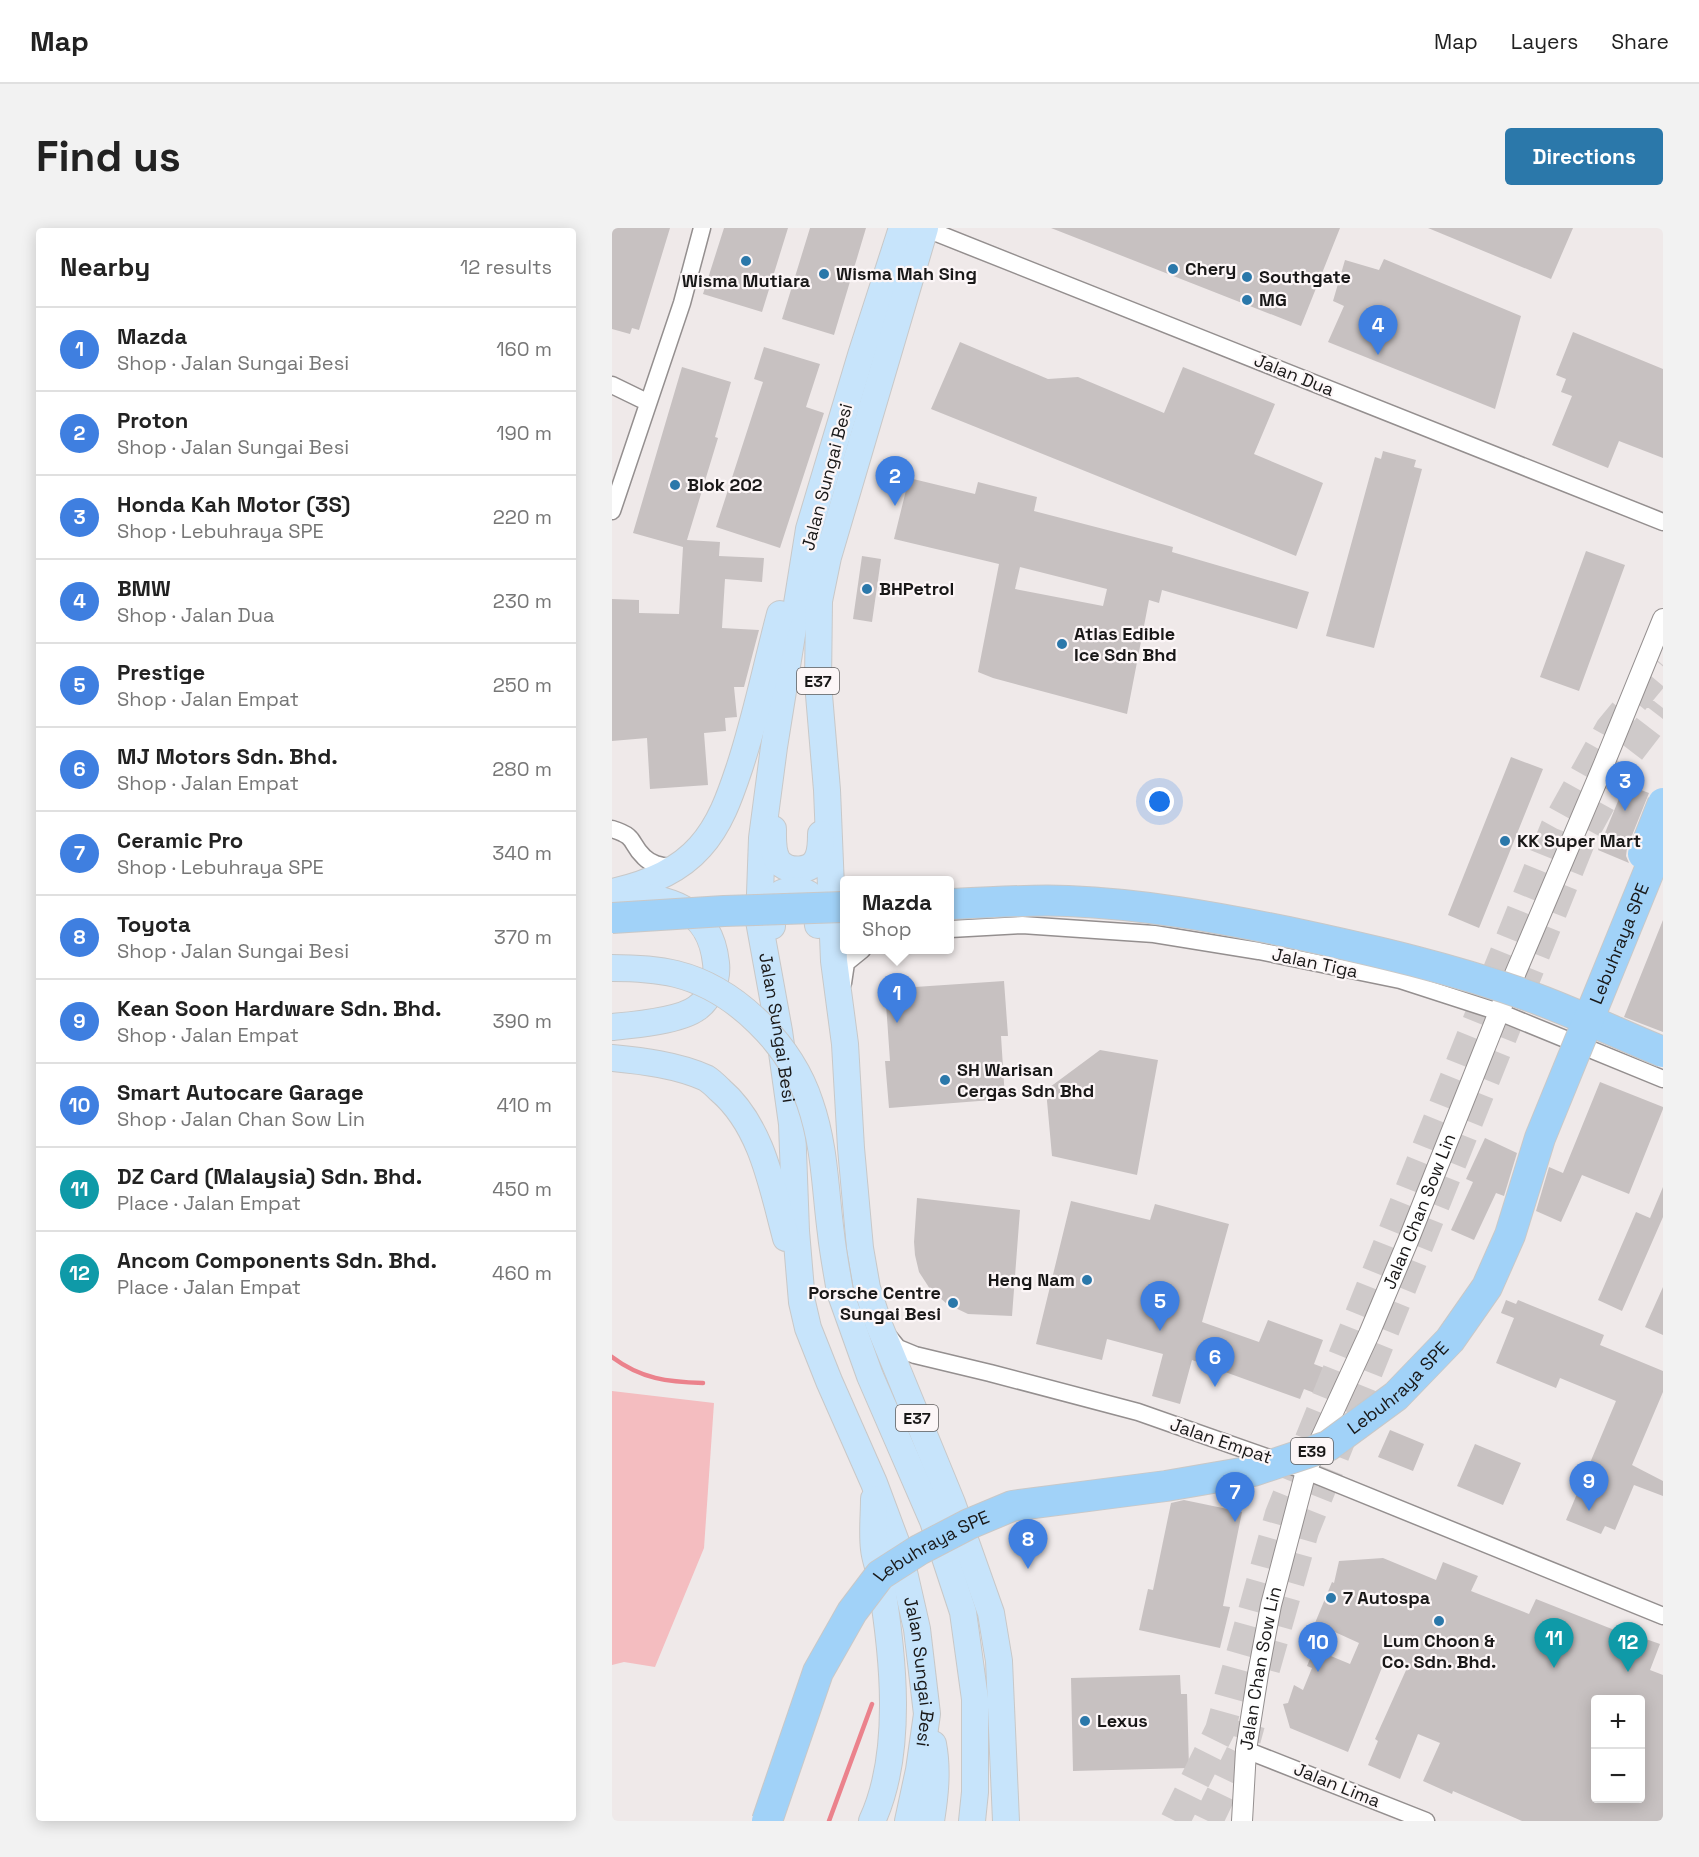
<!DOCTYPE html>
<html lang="en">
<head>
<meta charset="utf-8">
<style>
  :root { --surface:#fff; --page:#f2f2f2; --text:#222; --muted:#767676; --line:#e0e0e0; --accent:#2b78aa }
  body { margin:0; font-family:"Space Grotesk",sans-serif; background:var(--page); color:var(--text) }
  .controls { position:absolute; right:18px; bottom:18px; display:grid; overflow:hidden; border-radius:6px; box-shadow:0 3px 15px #0003 }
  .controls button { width:54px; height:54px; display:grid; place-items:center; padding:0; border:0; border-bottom:2px solid var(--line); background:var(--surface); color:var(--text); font:30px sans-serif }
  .you { position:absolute; left:548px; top:574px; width:21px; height:21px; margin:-15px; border:4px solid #fff; border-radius:50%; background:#1a73e8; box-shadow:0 0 0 9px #1a73e833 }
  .badge { display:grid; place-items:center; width:39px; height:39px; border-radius:50%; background:var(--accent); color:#fff; font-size:20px; font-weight:700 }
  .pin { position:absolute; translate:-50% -50px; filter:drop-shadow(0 2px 3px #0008) }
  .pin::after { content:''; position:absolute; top:32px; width:21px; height:18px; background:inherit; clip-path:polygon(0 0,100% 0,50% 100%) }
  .popup { position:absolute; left:228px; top:648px; width:114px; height:78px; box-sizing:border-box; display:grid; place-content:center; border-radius:6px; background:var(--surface); filter:drop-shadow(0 2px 4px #0005); font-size:20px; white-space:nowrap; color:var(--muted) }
  .popup b { font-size:22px; color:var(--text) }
  .popup::after { content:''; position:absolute; left:50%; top:100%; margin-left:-12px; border:12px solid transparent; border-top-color:var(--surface) }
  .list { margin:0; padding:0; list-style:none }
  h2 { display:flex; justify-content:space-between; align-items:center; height:78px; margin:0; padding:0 24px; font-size:26px }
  h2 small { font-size:20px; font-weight:400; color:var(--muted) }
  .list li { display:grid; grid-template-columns:39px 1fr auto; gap:18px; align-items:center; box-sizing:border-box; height:84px; padding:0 24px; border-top:2px solid var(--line) }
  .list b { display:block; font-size:22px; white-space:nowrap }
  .list p { margin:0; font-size:20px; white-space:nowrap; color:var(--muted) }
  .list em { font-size:20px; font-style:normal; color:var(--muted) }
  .map { position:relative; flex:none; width:1051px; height:1593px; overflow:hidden; border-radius:6px }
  header { display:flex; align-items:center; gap:36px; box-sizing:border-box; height:84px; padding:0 30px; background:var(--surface); border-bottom:2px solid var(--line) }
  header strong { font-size:28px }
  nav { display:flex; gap:33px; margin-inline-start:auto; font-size:21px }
  .intro { display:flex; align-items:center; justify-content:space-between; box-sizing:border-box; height:144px; padding:0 36px }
  h1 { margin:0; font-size:42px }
  .button { padding:15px 27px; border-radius:6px; background:var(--accent); color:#fff; font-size:21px; font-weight:700 }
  main { display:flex; gap:36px; padding:0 36px }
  aside { flex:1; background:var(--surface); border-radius:6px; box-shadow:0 3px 15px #0003 }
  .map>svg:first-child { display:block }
  .green { fill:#f4bdc0 }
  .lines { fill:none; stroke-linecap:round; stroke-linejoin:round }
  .stream { stroke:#eb828c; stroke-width:4.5 }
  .building { fill:#c7c1c1; fill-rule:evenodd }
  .motorway-tunnel { stroke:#cfcaca; stroke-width:30; stroke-dasharray:30 15; stroke-linecap:butt }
  .minor-casing { stroke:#948f8f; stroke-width:19 }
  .tertiary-casing { stroke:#948f8f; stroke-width:22 }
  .primary-casing { stroke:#c8c8c8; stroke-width:28 }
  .minor { stroke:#fff; stroke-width:16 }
  .tertiary { stroke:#fff; stroke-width:20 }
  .primary { stroke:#c7e4fb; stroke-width:26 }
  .primary-bridge-casing { stroke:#c8c8c8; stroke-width:28; stroke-linecap:butt }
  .motorway-bridge-casing { stroke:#c8c8c8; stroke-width:32; stroke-linecap:butt }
  .primary-bridge { stroke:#c7e4fb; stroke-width:26 }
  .motorway-bridge { stroke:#a1d2f8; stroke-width:30 }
  .poi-dot { fill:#2b78aa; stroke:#fcf6f7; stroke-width:2 }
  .labels { text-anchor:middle; stroke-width:4.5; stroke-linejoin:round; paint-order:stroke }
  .shield { fill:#fcf6f7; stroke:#5d5b5b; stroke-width:1.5 }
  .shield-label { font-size:16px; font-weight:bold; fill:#191818 }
  .poi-label { font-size:18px; font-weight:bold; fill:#191818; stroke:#fcf6f7; text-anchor:start }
  .street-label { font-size:18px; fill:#191818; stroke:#fcf6f7 }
</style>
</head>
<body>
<header>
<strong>Map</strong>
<nav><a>Map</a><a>Layers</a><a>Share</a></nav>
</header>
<div class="intro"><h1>Find us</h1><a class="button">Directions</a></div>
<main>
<aside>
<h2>Nearby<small>12 results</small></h2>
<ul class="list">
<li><span class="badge" style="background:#3f7fe0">1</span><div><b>Mazda</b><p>Shop · Jalan Sungai Besi</p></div><em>160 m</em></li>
<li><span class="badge" style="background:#3f7fe0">2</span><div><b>Proton</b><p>Shop · Jalan Sungai Besi</p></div><em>190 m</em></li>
<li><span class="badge" style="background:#3f7fe0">3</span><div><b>Honda Kah Motor (3S)</b><p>Shop · Lebuhraya SPE</p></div><em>220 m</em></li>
<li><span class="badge" style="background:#3f7fe0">4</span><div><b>BMW</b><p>Shop · Jalan Dua</p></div><em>230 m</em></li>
<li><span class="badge" style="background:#3f7fe0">5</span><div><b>Prestige</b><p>Shop · Jalan Empat</p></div><em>250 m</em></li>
<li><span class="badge" style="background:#3f7fe0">6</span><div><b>MJ Motors Sdn. Bhd.</b><p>Shop · Jalan Empat</p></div><em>280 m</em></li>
<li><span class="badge" style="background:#3f7fe0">7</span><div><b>Ceramic Pro</b><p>Shop · Lebuhraya SPE</p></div><em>340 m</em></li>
<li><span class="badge" style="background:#3f7fe0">8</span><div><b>Toyota</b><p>Shop · Jalan Sungai Besi</p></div><em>370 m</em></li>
<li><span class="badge" style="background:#3f7fe0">9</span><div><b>Kean Soon Hardware Sdn. Bhd.</b><p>Shop · Jalan Empat</p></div><em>390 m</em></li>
<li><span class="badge" style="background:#3f7fe0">10</span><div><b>Smart Autocare Garage</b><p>Shop · Jalan Chan Sow Lin</p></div><em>410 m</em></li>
<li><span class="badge" style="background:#0f9aa8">11</span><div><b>DZ Card (Malaysia) Sdn. Bhd.</b><p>Place · Jalan Empat</p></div><em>450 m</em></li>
<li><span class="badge" style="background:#0f9aa8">12</span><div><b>Ancom Components Sdn. Bhd.</b><p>Place · Jalan Empat</p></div><em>460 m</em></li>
</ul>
</aside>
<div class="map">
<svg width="1051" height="1593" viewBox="0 0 1051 1593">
  <rect width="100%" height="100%" fill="#efe9e9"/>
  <path class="green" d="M0 1163 102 1175 92 1320 43 1439 12 1434 0 1437Z"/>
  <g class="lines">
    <path class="stream" d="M0 1129C29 1151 56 1154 91 1155
      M217 1593 260 1476"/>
  </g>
  <path class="building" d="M0 0H58L27 102 20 100 18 106 0 101Z
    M112 0H176L150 84 91 66Z
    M198 0H254L222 107 170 91Z
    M439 0H728L689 98Z
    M816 0H961L939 51Z
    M772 31 909 88 883 181 716 114 732 78 721 73 733 32 767 42Z
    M961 104 1051 141V230L1007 213 996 240 940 217 960 168 949 164 954 151 944 147Z
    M348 114 436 151 466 149 552 185 571 139 663 176 642 226 711 255 684 328 319 181Z
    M152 119 208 136 194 179 212 185 168 320 104 299 151 154 142 151Z
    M70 139 119 154 103 209 106 210 75 312 108 314 107 328 152 330 150 354 113 351 110 400 147 402 132 459H122L125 489 113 490 114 503 92 505 96 557 38 561 35 510 0 513V371L27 372V385L67 386 71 319 21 305Z
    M771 223 804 232 802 239 810 241 762 420 714 408 763 229 769 231Z
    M297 250 363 266 366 254 425 269 422 283 561 319 560 324 697 364 685 401 550 362 547 375 537 372 515 486 381 450 366 444 387 336 282 311ZM408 339 495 361 491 378 403 361Z
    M974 323 1013 337 967 463 928 449Z
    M250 328 269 331 260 394 241 391Z
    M899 529 931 541 867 700 836 687Z
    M1013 556 1037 565 1015 620 1014 628 1017 635 986 622Z
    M1051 692V804L1012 789Z
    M392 753 396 808H389L393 871 277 880 273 833H278L273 761Z
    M488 822 546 832 525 947 440 928 434 862Z
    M988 854 1051 879V881L1017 966 970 947 949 994 924 983 937 939 951 945Z
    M873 910 905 925 892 968 884 965 862 1012 839 1002 861 954 854 951Z
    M1051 959V989L1010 1083 986 1072 1024 984 1038 990Z
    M305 970 408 982 400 1088 356 1086 335 1076 318 1061 307 1044 303 1027 302 1014Z
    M459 973 538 992 543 976 617 996 590 1094 647 1114 656 1092 711 1112 702 1136 715 1141 705 1166 692 1161 688 1171 580 1132 568 1176 540 1168 551 1126 495 1111 490 1132 424 1116Z
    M1051 1059V1107L1033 1099Z
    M894 1072 904 1076 906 1072 992 1107 988 1117 1051 1143V1164L1020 1237 1051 1253V1268L1022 1257 1003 1302 993 1298 989 1306 954 1292 1004 1173 948 1150 944 1160 884 1135 902 1090 889 1085Z
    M778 1202 812 1216 801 1243 766 1229Z
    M863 1216 909 1235 891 1277 845 1258Z
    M572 1272 630 1284 611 1378 618 1379 608 1420 527 1402 536 1361 541 1362 559 1275Z
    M771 1330 824 1352 831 1334 866 1348 859 1363 917 1386 924 1371 1010 1405 1011 1403 1048 1416 1038 1442 1051 1447V1593H910L841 1563 840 1566 811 1553 828 1515 806 1506 788 1551 756 1537 766 1513 763 1511 795 1440 773 1432 736 1524 678 1500 671 1476 676 1475 682 1457 691 1462 700 1440 695 1438 702 1421 738 1436 747 1415 703 1395 720 1354 722 1355 727 1333ZM984 1472H1029V1570H984Z
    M568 1447 569 1466H575L577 1540 461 1543 459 1450Z"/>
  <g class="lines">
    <path class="motorway-tunnel" d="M653 1441 692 1303 970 609 1014 528 1051 480
      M563 1593 608 1502 668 1286 943 600 998 501 1051 437
      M596 1593 632 1518 638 1496"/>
    <defs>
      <path id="minor" d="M312 0 1051 294
        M0 157 35 174
        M0 283 70 75 90 0
        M0 601C26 609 17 615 32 629 41 638 52 638 64 640
        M338 701 410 697 542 706 647 723 788 752 887 784 1051 851
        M231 755 234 735 250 722
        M277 1109 286 1120 303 1127 378 1145 526 1184 694 1243 1051 1388
        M634 1522 814 1593"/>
      <g id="tertiary">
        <path id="s1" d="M630 1593 634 1522 646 1446 659 1377 694 1243 757 1106 796 1013 887 784 992 536 1051 391"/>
      </g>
      <g id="primary">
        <path id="s2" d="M290 0 249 127 197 301 162 519 150 610 147 693 167 803 180 896 184 1003 190 1074 196 1100 217 1153 262 1255 287 1322 305 1401 315 1486 307 1542 296 1593"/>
        <path d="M313 0 216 329 207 373 206 455 215 562 222 733 233 816 239 920 248 1020 255 1060 267 1097 340 1275 379 1385 387 1433 394 1593"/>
        <path d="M161 601C161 611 160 624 166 633 176 645 200 645 206 629 209 622 209 614 209 606"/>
        <path d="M0 664C32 657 66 644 88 619 108 597 118 568 127 541 144 490 154 439 168 386"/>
        <path d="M160 698C160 690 159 680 162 673 170 658 191 660 202 670L206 697"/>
        <path d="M0 799C21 797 68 793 85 780 98 771 106 751 104 735 98 678 56 671 7 665"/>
        <path d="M0 830C31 833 65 837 94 850 99 853 104 858 108 862 150 898 160 958 174 1010"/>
        <path d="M228 1064 258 1148 321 1293 351 1384 363 1471V1564L360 1593"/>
        <path d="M260 1593C292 1524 281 1426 269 1353 268 1342 263 1332 262 1321 260 1305 262 1287 262 1271"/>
        <path d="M319 1593C323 1568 326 1542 321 1516"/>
      </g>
    </defs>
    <use href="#minor" class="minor-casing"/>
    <use href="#tertiary" class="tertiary-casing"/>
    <use href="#primary" class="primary-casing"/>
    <use href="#minor" class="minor"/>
    <use href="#tertiary" class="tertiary"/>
    <use href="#primary" class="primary"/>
    <defs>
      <path id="primary-bridge" d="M0 740C21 740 43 741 64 746 124 761 179 817 198 875 213 918 213 961 219 1006 221 1025 225 1045 228 1064"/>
      <g id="motorway-bridge">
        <path d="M1031 626 1051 575"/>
        <path d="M338 676C377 675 416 671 456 673 530 676 603 689 676 704 760 722 844 741 925 771 968 787 1009 807 1051 824"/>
        <path d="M0 690 112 683 232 679"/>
        <path id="s3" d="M155 1593 206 1444 240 1384 268 1347 307 1322 357 1296 400 1278 554 1258 641 1243 716 1218 784 1168 838 1112 875 1059 898 1007 928 910 1051 609"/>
      </g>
    </defs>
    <use href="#primary-bridge" class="primary-bridge-casing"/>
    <use href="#motorway-bridge" class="motorway-bridge-casing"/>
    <use href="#primary-bridge" class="primary-bridge"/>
    <use href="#motorway-bridge" class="motorway-bridge"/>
  </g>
  <g class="poi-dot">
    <circle cx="134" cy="33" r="6"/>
    <circle cx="561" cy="41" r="6"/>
    <circle cx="212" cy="46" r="6"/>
    <circle cx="635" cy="49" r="6"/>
    <circle cx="635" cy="72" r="6"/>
    <circle cx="63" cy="257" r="6"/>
    <circle cx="255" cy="361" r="6"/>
    <circle cx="450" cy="416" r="6"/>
    <circle cx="893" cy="613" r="6"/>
    <circle cx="333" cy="852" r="6"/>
    <circle cx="475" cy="1052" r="6"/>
    <circle cx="341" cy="1075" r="6"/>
    <circle cx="719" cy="1370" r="6"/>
    <circle cx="827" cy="1393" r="6"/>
    <circle cx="473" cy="1493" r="6"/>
  </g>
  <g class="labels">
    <g class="shield">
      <rect x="185" y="440" width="42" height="26" rx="4.5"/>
      <rect x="284" y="1177" width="42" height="26" rx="4.5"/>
      <rect x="679" y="1210" width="42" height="26" rx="4.5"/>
    </g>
    <g class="shield-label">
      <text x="206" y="459">E37</text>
      <text x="305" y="1196">E37</text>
      <text x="700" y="1229">E39</text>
    </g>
    <g class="poi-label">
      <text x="573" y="47">Chery</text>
      <text x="224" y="52">Wisma Mah Sing</text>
      <text x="647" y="55">Southgate</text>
      <text x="134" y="59" text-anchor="middle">Wisma Mutiara</text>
      <text x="647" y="78">MG</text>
      <text x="75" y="263">Blok 202</text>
      <text x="267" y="367">BHPetrol</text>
      <text x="462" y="412">Atlas Edible<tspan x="462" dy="21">Ice Sdn Bhd</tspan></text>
      <text x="905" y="619">KK Super Mart</text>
      <text x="345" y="848">SH Warisan<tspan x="345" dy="21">Cergas Sdn Bhd</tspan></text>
      <text x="463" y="1058" text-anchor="end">Heng Nam</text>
      <text x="329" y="1071" text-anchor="end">Porsche Centre<tspan x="329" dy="21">Sungai Besi</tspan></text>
      <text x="731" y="1376">7 Autospa</text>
      <text x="827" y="1419" text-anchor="middle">Lum Choon &amp;<tspan x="827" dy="21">Co. Sdn. Bhd.</tspan></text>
      <text x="485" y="1499">Lexus</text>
    </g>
    <g class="street-label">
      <text transform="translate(682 147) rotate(22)" y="6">Jalan Dua</text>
      <text transform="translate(215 249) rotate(-75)" y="6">Jalan Sungai Besi</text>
      <text dy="6" stroke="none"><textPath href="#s3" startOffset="1340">Lebuhraya SPE</textPath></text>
      <text transform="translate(703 735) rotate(12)" y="6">Jalan Tiga</text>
      <text dy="6" stroke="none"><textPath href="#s2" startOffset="819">Jalan Sungai Besi</textPath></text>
      <text dy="6" stroke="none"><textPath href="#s1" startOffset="640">Jalan Chan Sow Lin</textPath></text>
      <text dy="6" stroke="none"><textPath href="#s3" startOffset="836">Lebuhraya SPE</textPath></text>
      <text transform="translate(609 1213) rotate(19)" y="6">Jalan Empat</text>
      <text dy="6" stroke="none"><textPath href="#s3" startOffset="332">Lebuhraya SPE</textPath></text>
      <text dy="6" stroke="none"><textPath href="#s1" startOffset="154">Jalan Chan Sow Lin</textPath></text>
      <text dy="6" stroke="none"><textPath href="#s2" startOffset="1485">Jalan Sungai Besi</textPath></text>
      <text transform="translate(725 1557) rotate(22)" y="6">Jalan Lima</text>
    </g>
  </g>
</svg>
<div class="controls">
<button>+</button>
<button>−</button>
</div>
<div class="you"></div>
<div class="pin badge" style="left:285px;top:795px;background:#3f7fe0">1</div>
<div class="popup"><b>Mazda</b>Shop</div>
<div class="pin badge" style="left:283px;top:278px;background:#3f7fe0">2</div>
<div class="pin badge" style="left:1013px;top:583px;background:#3f7fe0">3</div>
<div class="pin badge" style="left:766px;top:127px;background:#3f7fe0">4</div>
<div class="pin badge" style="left:548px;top:1103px;background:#3f7fe0">5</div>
<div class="pin badge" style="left:603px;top:1159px;background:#3f7fe0">6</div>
<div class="pin badge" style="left:623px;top:1294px;background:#3f7fe0">7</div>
<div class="pin badge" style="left:416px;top:1341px;background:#3f7fe0">8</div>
<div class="pin badge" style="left:977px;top:1283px;background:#3f7fe0">9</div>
<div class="pin badge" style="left:706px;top:1444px;background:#3f7fe0">10</div>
<div class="pin badge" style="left:942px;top:1440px;background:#0f9aa8">11</div>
<div class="pin badge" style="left:1016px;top:1444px;background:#0f9aa8">12</div>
</div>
</main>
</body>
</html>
